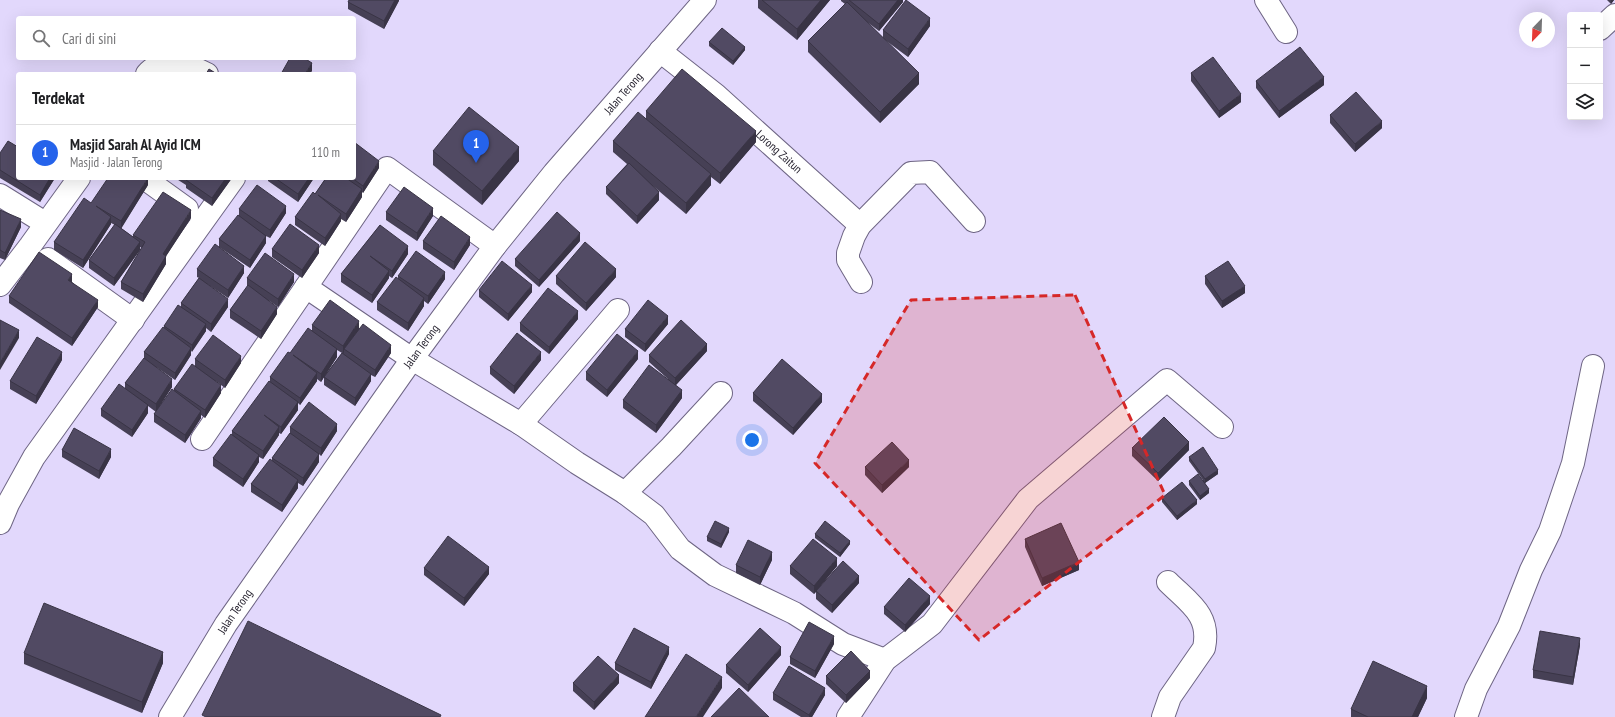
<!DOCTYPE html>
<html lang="id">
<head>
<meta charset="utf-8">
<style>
  :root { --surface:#fff; --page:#f2f2f2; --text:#202124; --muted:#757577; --line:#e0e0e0; --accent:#2563eb }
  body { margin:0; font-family:"PT Sans Narrow",sans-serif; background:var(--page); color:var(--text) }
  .controls { position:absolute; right:12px; top:12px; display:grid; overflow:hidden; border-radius:4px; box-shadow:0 4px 16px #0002 }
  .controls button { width:36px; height:36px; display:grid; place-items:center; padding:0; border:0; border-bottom:1px solid var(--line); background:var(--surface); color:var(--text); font:20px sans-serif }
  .compass { position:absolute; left:1519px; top:12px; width:36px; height:36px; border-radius:50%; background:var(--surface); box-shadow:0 4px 16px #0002; rotate:203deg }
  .you { position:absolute; left:752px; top:440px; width:14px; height:14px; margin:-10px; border:3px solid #fff; border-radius:50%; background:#1a73e8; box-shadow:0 0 0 6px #1a73e833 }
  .badge { display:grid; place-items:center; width:26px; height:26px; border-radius:50%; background:var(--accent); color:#fff; font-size:13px; font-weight:700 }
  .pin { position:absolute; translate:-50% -33px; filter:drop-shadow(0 1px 2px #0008) }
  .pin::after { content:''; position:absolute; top:21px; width:14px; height:12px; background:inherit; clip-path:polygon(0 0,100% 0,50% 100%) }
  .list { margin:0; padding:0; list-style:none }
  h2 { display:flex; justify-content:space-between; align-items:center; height:52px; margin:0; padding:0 16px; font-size:17px }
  h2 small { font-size:13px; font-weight:400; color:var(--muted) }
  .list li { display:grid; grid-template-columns:26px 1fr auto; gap:12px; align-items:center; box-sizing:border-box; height:56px; padding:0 16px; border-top:1px solid var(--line) }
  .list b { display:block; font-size:15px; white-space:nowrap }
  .list p { margin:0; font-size:13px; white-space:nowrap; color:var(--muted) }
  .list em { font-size:13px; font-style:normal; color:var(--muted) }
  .icon { flex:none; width:22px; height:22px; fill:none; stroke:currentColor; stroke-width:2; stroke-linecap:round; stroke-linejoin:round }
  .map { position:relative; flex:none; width:1615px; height:717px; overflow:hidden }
  .search { position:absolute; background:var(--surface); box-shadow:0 4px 16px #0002; left:16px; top:16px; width:340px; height:44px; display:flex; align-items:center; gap:10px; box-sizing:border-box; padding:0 14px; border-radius:4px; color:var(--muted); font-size:15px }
  .panel { position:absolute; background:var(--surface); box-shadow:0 4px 16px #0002; left:16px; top:72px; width:340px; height:108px; border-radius:4px }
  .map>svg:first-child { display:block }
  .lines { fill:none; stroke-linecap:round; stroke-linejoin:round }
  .minor-casing { stroke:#6e6584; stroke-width:24 }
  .minor { stroke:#fff; stroke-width:22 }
  .wall { fill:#464055; fill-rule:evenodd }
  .shaded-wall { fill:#393445 }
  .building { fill:#514a63; stroke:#393445 }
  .marked { fill:#d62828; fill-opacity:0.2; stroke:#d62828; stroke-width:3; stroke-dasharray:8 5; stroke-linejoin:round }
  .labels { text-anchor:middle; stroke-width:4; stroke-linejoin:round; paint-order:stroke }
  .street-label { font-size:12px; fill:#221e2b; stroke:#fff }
</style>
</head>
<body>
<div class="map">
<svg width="1615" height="717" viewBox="0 0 1615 717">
  <rect width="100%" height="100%" fill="#e2d8fc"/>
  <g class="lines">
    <defs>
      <g id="minor">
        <path d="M1266 0 1286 32"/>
        <path d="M1600 29 1615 15"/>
        <path id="s1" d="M660 51 716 95 860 225"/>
        <path d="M147 74C161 57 190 65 207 74"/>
        <path d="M144 178 187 209"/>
        <path d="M0 195 45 223"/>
        <path d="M495 246 387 168 306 287 412 359 521 424 577 463 625 493 654 515 680 549 715 575 794 613 843 644 885 660"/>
        <path d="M48 259 133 320"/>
        <path d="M861 282 848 260V253L854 236 860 225 911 173 930 172 974 221"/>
        <path d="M0 285 30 246 79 178"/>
        <path d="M521 424 618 310"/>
        <path d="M202 439 306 287"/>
        <path d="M625 493 671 447 721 393"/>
        <path d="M0 523 8 504 34 457 234 178"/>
        <path id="s2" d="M170 717 226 624 412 359 495 246 554 173 705 0"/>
        <path d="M848 717 885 660 932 624 1028 499 1167 380 1222 427"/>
        <path d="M1163 717 1170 697 1204 648C1211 615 1189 603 1168 582"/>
        <path d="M1466 717 1476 689 1509 626 1531 570 1550 531 1573 463 1593 366"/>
      </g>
    </defs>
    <use href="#minor" class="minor-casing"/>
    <use href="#minor" class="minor"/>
  </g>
  <path class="wall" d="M399 0 384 29 348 9V2Z
    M758 0H830L797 40 758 8Z
    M841 0H903V2L879 31 867 22 883 38V30L930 26 908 57 885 40 919 84 880 123 808 52V41L845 4 841 1Z
    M1607 0H1614L1611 4Z
    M709 42 745 50 733 65 709 46Z
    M1191 73 1241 102 1219 118 1191 81Z
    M1256 81 1324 85 1279 118 1256 88Z
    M646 111 756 142 720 184 711 177V185L686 214 653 186 659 200 637 224 606 194V187L627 164 613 152V141L646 118Z
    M1330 115 1382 128 1355 152 1330 123Z
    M433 151 519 161 482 205 433 165Z
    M0 153 18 178H55L40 202 0 178Z
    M379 168 363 193 362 192V197L346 222 341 219V221L325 246 295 225V217L315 194 326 178H354Z
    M175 178H232L212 206 186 188V185Z
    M268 178H314L298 202 268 181Z
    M148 185 121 228 133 237V235L191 218 166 256V264L143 302 121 289V282L142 248 140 247V250L114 286 89 268V260L115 225 111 223V224L83 268 54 250V242L91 203Z
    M239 209 286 213 270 238 266 236V243L250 268 219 247V239L239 215Z
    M0 210 21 227 5 260 0 258Z
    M386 212 433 216 417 241 386 220Z
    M380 225 408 254 392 278 389 276V278L372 303 341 282V274Z
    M423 241 470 245 454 270 423 249Z
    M580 241 539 287 515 266V259Z
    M272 249 319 253 302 278 272 257Z
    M197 269 244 273 228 298 207 284 228 307 211 332 206 328V331L191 352V355L175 380 156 367 172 387 158 408 174 390V389L195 366V359L241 363 225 388 216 381 221 393 205 418 201 415V418L185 443 154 422V414L156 412 148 406V413L132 437 101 416V409L125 388V383L144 359V352L164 328V326L181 307V303L199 278 197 277Z
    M398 276 445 279 428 304 424 301V306L408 331 377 310V302L398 279Z
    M556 276 616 277 586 311 556 284Z
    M1205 276 1245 293 1222 308 1205 284Z
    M247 278 294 282 278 307 268 300 277 314 261 339 230 318V310L248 286H247Z
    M72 282 98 307 72 346 9 303V296Z
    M479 290 532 292 508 321 479 297Z
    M578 319 549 354 520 331V323Z
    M668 324 645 352 625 337V329Z
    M312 325 359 329 391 353 375 377 371 375V381L355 406 324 385V377L321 382 317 379V381L300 405 298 403V410L281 434 279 433V435L263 459 259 457V462L243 487 213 466V458L232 435V431L270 381V377L290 353 312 331ZM337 350 342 353 324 377 337 357Z
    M707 351 676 385 682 398 656 433 623 408V400L668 379 649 362V355Z
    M638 359 607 397 586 380V372Z
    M62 360 36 404 10 389V381Z
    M541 360 514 394 490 374V367Z
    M753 393 822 402 793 435 753 401Z
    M290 427 337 431 321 456 319 454V462L303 486 298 483V488L282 512 251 492V484L272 460V458L290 433Z
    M1132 448 1189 450 1158 481 1132 456Z
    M62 450 111 457 99 479 62 457Z
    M1189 457 1218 474 1205 483 1209 493 1200 500 1189 485V481L1203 480 1189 461Z
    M865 467H909L882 493 865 475Z
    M1162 498 1197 504 1177 520 1162 502Z
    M729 532 721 548 707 541V537Z
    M815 534 850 544 840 557 815 538Z
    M1025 539 1079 570 1042 586 1025 547Z
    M772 560 760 585 736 573V565Z
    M790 566H837L821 585 859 583 832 613 816 599V592L814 594 790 574Z
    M424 568 489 574 464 606 424 575Z
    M930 604 905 632 884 614V607Z
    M834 644 815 678 790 664V657Z
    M1580 645 1573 685 1533 678V670Z
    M24 653 163 663 142 713 24 664Z
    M669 654 651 689 615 670V663Z
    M781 655 748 692 726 673V665Z
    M826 676 870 678 846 703 826 684Z
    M573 683H619L594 710 573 691Z
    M773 693 825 695 812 717H801L773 700Z
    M1427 698 1418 717H1351V709Z"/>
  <path class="shaded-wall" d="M395 0H399V1L384 29V21Z
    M821 0H830L797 40V29Z
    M898 0H903V2L879 31V24Z
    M1611 0H1614L1611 4Z
    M930 18V26L908 57V49Z
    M745 47V50L733 65V61Z
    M312 63V71L310 74H305Z
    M919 73V84L880 123V112Z
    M1324 77V85L1279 118V111Z
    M1241 94V102L1219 118V111Z
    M1382 121V128L1355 152V144Z
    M756 131V142L720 184V173Z
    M519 147V161L482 205V191Z
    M379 161V168L363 193V186Z
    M711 174V185L686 214V203Z
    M50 178H55L40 202V195Z
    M148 178V185L121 229V221Z
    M226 178H232L212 206V198Z
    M309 178H314L298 202V194Z
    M362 189V197L346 222V214Z
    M659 192V200L637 224V216Z
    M286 206V213L270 238V230Z
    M433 208V216L417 241V233Z
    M191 210V218L163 261V254Z
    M341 214V221L325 246V238Z
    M111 217V224L83 268V260Z
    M21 219V227L5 260V253Z
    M580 233V241L539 287V280Z
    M266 236V243L250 268V260Z
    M470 237V245L454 270V262Z
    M140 242V250L114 286V278Z
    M319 245V253L302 278V270Z
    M408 246V254L392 278V271Z
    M166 256V264L143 302V294Z
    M244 266V273L228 298V290Z
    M616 269V277L586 311V303Z
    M389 271V278L372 303V295Z
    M445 272V279L428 304V296Z
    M72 274V282L68 287V280Z
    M294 274V282L278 307V299Z
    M532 285V292L508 321V314Z
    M1245 286V293L1222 308V301Z
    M424 298V306L408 331V323Z
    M228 299V307L211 332V324Z
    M98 300V307L72 346V338Z
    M277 307V314L261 339V331Z
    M578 311V319L549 354V347Z
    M668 316V324L645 352V344Z
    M359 321V329L344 349V352L343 354V346Z
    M206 324V331L192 352V345Z
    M19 330V338L0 370V363Z
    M707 344V351L675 386V378Z
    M391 345V353L375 377V370Z
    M191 348V355L175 380V373Z
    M337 349V357L321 382V374Z
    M638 351V359L607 397V390Z
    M62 352V360L36 404V396Z
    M541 352V360L514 394V386Z
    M241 356V363L225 388V380Z
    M317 373V381L300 405V398Z
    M371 374V381L355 406V398Z
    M172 379V387L156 412V404Z
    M221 385V393L205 418V410Z
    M682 390V398L656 433V425Z
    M822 394V402L793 435V428Z
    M298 402V410L281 434V427Z
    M148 405V413L132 437V430Z
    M201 411V418L185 443V435Z
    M337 424V431L321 456V448Z
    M279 427V435L263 459V451Z
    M1189 442V450L1158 481V473Z
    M111 449V457L99 479V471Z
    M319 454V462L303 486V478Z
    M259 455V462L243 487V479Z
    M909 460V467L882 493V485Z
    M1218 470V474L1205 483V479Z
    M298 480V488L282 512V505Z
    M1209 489V493L1200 500V496Z
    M1197 500V504L1177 520V516Z
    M729 528V532L721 548V544Z
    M850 541V544L840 557V553Z
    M772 552V560L760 585V577Z
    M837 558V566L814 594V586Z
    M1079 562V570L1042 586V578Z
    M489 567V574L464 606V598Z
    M859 576V583L832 613V605Z
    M930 596V604L905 632V625Z
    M834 636V644L815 678V671Z
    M1580 638V645L1573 685V677Z
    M669 647V654L651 689V682Z
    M781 647V655L748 692V685Z
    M163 652V663L142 713V702Z
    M870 671V678L846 703V695Z
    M619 675V683L594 710V702Z
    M722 677V688L703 717H696Z
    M1427 686V698L1418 717H1412Z
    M825 688V695L812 717H809V715Z"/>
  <path class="building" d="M349 0H395L384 21 348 2Z
    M762 0H821L797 29Z
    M849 0H898L879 24Z
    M906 0 930 18 908 49 883 30Z
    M847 2 919 73 880 112 808 41Z
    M722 28 745 47 733 61 709 42Z
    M1300 47 1324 77 1279 111 1256 81Z
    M1213 57 1241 94 1219 111 1191 73Z
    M290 58H304L312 63 305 74H281Z
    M209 69 217 74H206Z
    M682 69 756 131 720 173 646 111Z
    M1356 92 1382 121 1355 144 1330 115Z
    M469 107 519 147 482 191 433 151Z
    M638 112 711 174 686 203 613 141Z
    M8 141 18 147V178H50L40 195 0 170V153Z
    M354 142 379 161 363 186 352 178H354Z
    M629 163 659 192 637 216 606 187Z
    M108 178H148L121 221 96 206 111 217 83 260 54 242 84 198 91 203Z
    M187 178H226L212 198 186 180Z
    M275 178H309L298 194Z
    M326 178H346L362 189 346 214 318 195 341 214 325 238 295 217 313 192 315 194Z
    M257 185 286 206 270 230 239 209Z
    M404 187 433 208 417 233 386 212Z
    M163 192 191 210 163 254 166 256 143 294 121 282 145 242 133 235Z
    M0 210 21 219 5 253 0 250Z
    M557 212 580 233 539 280 515 259Z
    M238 215 266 236 250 260 219 239Z
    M441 216 470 237 454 262 423 241Z
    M115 224 140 242 114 278 89 260Z
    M290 224 319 245 302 270 272 249Z
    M380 225 408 246 392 271 370 256 389 271 372 295 341 274Z
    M585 242 616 269 586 303 556 276Z
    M215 244 244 266 228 290 197 269Z
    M416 251 445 272 428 296 398 276Z
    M39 252 72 274 68 280 98 300 72 338 9 296Z
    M265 253 294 274 278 299 247 278Z
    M502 261 532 285 508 314 479 290Z
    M1228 261 1245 286 1222 301 1205 276Z
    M396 277 424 298 408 323 377 302Z
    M199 278 228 299 211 324 181 303Z
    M248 285 277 307 261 331 230 310Z
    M548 288 578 311 549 347 520 323Z
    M330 300 359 321 343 346 312 325Z
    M648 300 668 316 645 344 625 329Z
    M178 305 206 324 192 345 164 326Z
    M0 320 19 330 0 363Z
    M681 320 707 344 675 378 649 355Z
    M363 324 391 345 375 370 344 349Z
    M163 327 191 348 175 373 144 352Z
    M308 328 337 349 321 374 293 355 317 373 300 398 270 377 288 352 290 353Z
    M517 333 541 352 514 386 490 367Z
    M617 334 638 351 607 390 586 372Z
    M213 335 241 356 225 380 195 359Z
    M37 337 62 352 36 396 10 381Z
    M342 353 371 374 355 398 324 377Z
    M144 358 172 379 156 404 125 383Z
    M782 359 822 394 793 428 753 393Z
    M192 364 221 385 205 410 174 389Z
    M649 365 682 390 656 425 623 400Z
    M269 381 298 402 281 427 264 415 279 427 263 451 232 431Z
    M119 384 148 405 132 430 101 409Z
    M172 389 201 411 185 435 154 414Z
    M309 402 337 424 321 448 290 427Z
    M1164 417 1189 442 1158 473 1132 448Z
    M74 428 111 449 99 471 62 450Z
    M290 433 319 454 303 478 272 458Z
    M231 434 259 455 243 479 213 458Z
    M892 442 909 460 882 485 865 467Z
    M1203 447 1218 470 1205 479 1189 457Z
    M270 459 298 480 282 505 251 484Z
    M1198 474 1209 489 1200 496 1189 481Z
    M1182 482 1197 500 1177 516 1162 498Z
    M715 521 729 528 721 544 707 537Z
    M825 521 850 541 840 553 815 534Z
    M1061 523 1079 562 1042 578 1025 539Z
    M448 536 489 567 464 598 424 568Z
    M813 539 837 558 814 586 790 566Z
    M748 540 772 552 760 577 736 565Z
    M843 561 859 576 832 605 816 591Z
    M909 578 930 596 905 625 884 607Z
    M44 603 163 652 142 702 24 653Z
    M248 621 441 715 440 717H206L202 715Z
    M809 622 834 636 815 671 790 657Z
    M634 628 669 647 651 682 615 663Z
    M760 628 781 647 748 685 726 665Z
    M1540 631 1580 638 1573 677 1533 670Z
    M851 651 870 671 846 695 826 676Z
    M686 654 722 677 696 717H645Z
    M598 656 619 675 594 702 573 683Z
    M1373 661 1427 686 1412 717H1368L1351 709Z
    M789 666 825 688 809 715 773 693Z
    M739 688 769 717H711Z"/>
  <path class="marked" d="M1075 295 1165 495 979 640 815 463 911 300Z"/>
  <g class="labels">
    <g class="street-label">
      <text dy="4" stroke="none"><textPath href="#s2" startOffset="772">Jalan Terong</textPath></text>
      <text dy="4" stroke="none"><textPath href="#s1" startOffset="156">Lorong Zaitun</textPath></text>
      <text dy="4" stroke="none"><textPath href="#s2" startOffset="448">Jalan Terong</textPath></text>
      <text dy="4" stroke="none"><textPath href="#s2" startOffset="124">Jalan Terong</textPath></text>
    </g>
  </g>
</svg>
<div class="controls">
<button>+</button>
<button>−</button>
<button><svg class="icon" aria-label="layers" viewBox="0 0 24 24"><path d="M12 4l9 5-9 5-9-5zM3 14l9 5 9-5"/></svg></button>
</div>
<svg class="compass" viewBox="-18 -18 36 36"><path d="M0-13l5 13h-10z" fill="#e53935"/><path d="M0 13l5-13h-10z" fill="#757577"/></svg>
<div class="you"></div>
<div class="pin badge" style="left:476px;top:163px">1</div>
<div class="search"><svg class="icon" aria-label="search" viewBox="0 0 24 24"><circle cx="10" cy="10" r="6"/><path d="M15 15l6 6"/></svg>Cari di sini</div>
<section class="panel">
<h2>Terdekat<small></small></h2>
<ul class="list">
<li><span class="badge">1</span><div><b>Masjid Sarah Al Ayid ICM</b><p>Masjid · Jalan Terong</p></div><em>110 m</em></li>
</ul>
</section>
</div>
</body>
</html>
